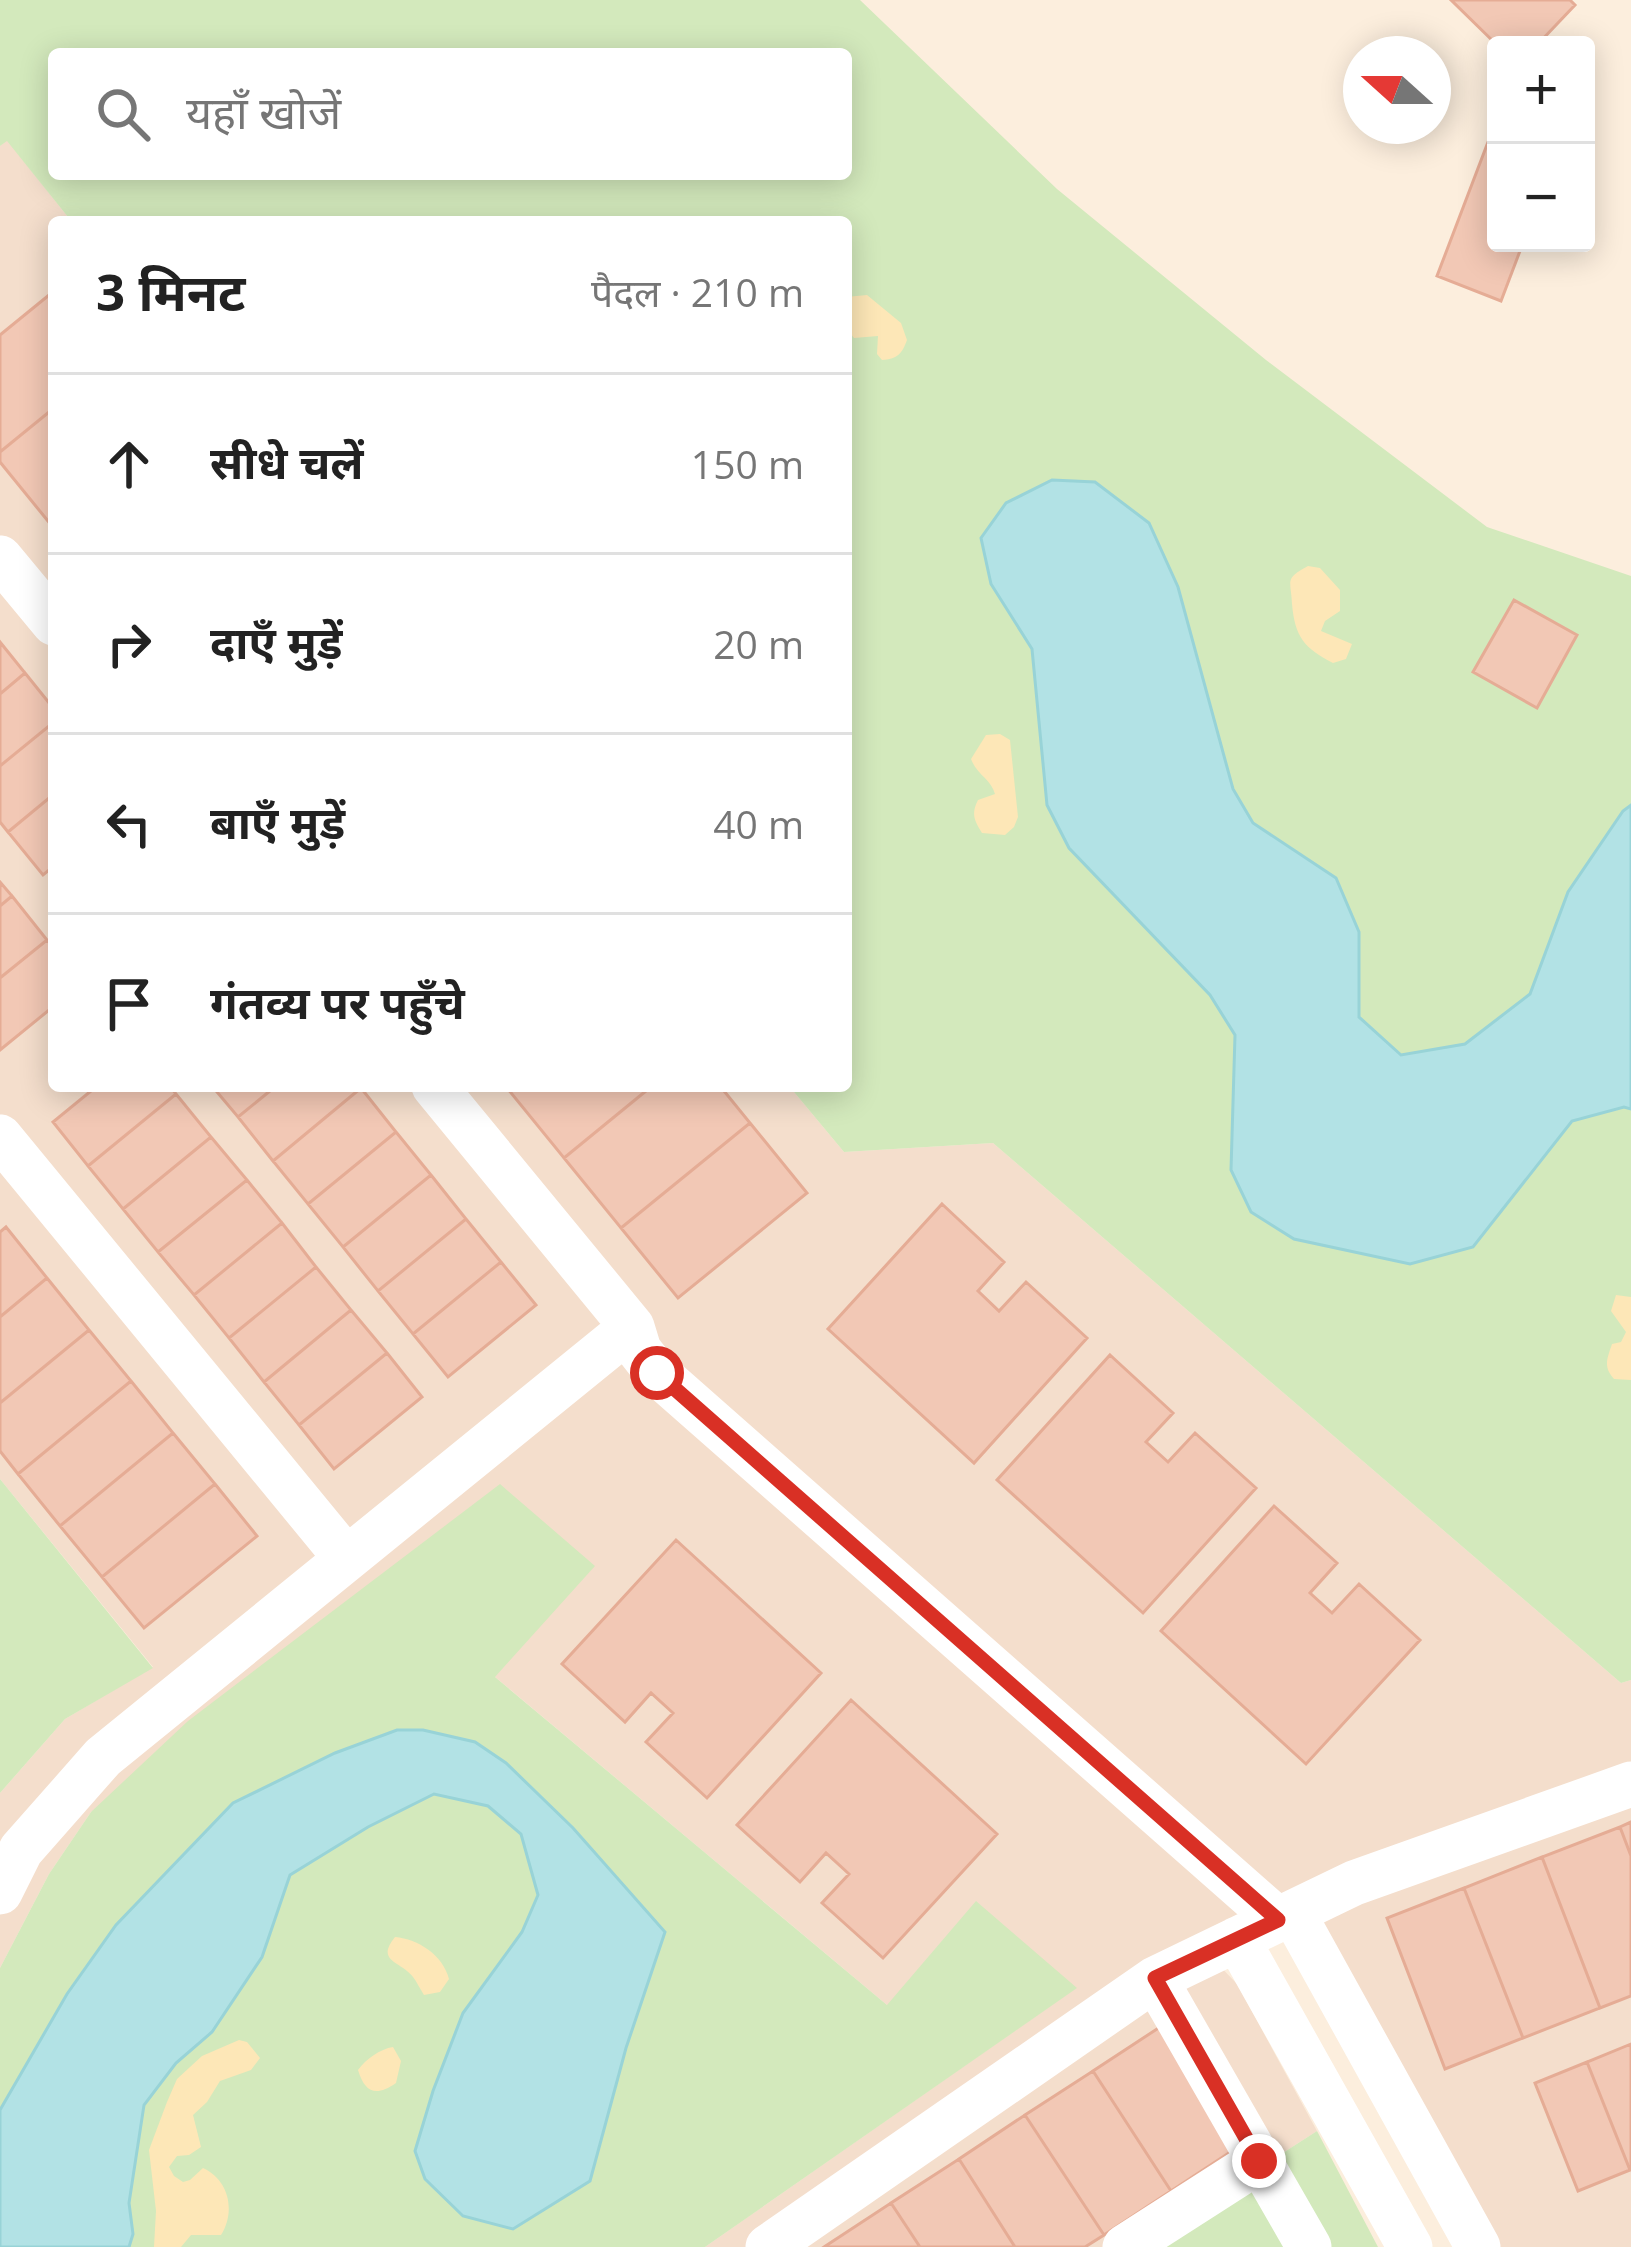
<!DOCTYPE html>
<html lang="hi">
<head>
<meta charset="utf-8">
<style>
  :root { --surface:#fff; --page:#f6f6f6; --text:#222; --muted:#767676; --line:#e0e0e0 }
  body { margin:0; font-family:"Open Sans","Noto Sans Devanagari",sans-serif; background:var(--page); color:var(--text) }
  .controls { position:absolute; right:36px; top:36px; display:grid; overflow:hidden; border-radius:12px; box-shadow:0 6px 30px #0003 }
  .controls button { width:108px; height:108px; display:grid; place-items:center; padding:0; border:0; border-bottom:3px solid var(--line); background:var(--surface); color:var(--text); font:60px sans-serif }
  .compass { position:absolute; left:1343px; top:36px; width:108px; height:108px; border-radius:50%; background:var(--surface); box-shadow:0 6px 30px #0003; rotate:291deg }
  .stop { position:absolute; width:36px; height:36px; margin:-27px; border:9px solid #d93025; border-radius:50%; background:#fff }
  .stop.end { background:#d93025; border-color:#fff; box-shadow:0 3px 12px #0008 }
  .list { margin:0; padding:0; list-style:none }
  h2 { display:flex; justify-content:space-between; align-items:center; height:156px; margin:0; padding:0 48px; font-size:51px }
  h2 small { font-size:39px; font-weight:400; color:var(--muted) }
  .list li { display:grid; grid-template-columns:78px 1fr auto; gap:36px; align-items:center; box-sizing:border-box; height:180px; padding:0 48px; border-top:3px solid var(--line) }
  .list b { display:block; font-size:45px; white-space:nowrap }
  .list em { font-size:39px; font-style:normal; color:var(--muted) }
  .icon { flex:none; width:66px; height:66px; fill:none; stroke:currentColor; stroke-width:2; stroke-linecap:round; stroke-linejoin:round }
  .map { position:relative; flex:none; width:1631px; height:2247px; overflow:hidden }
  .search { position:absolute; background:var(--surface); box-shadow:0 6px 30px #0003; left:48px; top:48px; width:804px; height:132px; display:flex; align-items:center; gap:30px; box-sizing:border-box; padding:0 42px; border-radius:12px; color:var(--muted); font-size:45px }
  .panel { position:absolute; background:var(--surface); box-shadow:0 6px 30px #0003; left:48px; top:216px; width:804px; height:876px; border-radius:12px }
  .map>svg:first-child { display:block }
  .residential { fill:#f4decc }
  .green { fill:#d3e9bc; fill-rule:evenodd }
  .sand { fill:#fde7b7 }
  .water { fill:#b2e2e5; stroke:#98d3d7; stroke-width:3 }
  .building { fill:#f2c8b5; stroke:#e5ac95; stroke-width:3 }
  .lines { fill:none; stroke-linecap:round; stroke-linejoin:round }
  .street { stroke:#fff; stroke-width:45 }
  .route { stroke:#d93025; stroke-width:15 }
</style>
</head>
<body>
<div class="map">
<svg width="1631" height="2247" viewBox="0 0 1631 2247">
  <rect width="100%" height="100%" fill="#fceedd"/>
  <path class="residential" d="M7 140 72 222H54V1086H789L844 1152 993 1143 1621 1683 1631 1680V2247H1496L1314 1918 1215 1961 1237 1984 1317 2131 1137 2247H705L1076 1988 887 2005 494 1676 594 1566 91 1812 49 1874 0 1968V1793L65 1719 153 1667 0 1479V146Z"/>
  <path class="green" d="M0 0H860L1057 189 1266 360 1487 527 1631 576V805L1622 811 1568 892 1530 994 1465 1044 1401 1055 1359 1017V932L1336 879 1253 823 1233 789 1178 587 991 584 1032 649 1047 805 1069 848 1210 995 1235 1035 1231 1170 1473 1247 1572 1121 1625 1107 1631 1109V1680L1621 1683 993 1143 844 1152 789 1086H846V222H72L7 141 0 146ZM54 54H846V174H54Z
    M0 1479 153 1668 65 1719 0 1793Z
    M500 1484 595 1566 495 1677 887 2005 976 1901 1077 1988 705 2247H129L133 2234 129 2203 144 2105 176 2063 212 2032 262 1957 290 1875 368 1827 434 1794 488 1806 521 1835 538 1895 522 1932 463 2014 433 2091 415 2151 626 2048 665 1932 573 1828 506 1763 233 1803 116 1925 67 1994 0 2110V1968L49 1874 91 1812 188 1721Z
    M1317 2131 1378 2247H1137Z"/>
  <path class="sand" d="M867 295 901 323 907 340C902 354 897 359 882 360L877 354 878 336 854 338 846 328V297Z
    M1308 566 1320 568 1340 590V611L1325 621 1321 631 1352 644 1346 659 1333 663C1304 648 1295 637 1292 604 1291 580 1284 579 1308 566Z
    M1000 734 1010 740 1018 817 1014 827 1005 835 982 833C974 820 971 814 978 800L995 794C991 779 977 775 971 759L986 735Z
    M1616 1295 1631 1297V1380L1614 1379C1603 1367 1607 1359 1612 1344L1621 1342 1626 1332 1611 1311Z
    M395 1937C418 1939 443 1955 449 1979L440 1992 424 1995C420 1989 417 1982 413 1977 401 1961 375 1962 395 1937Z
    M239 2040 247 2042 260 2058 251 2070 220 2081 207 2102 193 2115 201 2147 189 2155 177 2156 169 2167 174 2176 183 2182 190 2180 203 2168C229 2180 236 2211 221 2235H191L181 2247H154L156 2211 149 2150 167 2102 177 2079 202 2056Z
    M393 2047 401 2061 396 2083C376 2097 365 2093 358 2070 366 2059 380 2049 393 2047Z"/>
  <path class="water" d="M1052 480 1095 482 1149 523 1178 587 1233 789 1253 823 1336 878 1359 932V1017L1401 1055 1465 1044 1530 994 1568 892 1623 811 1631 805V1109L1624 1107 1572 1121 1473 1247 1410 1264 1294 1239 1251 1212 1231 1170 1235 1035 1210 995 1069 848 1047 805 1032 649 991 584 981 538 1006 503Z
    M397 1730H423L475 1742 506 1763 573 1828 665 1932 626 2048 590 2181 513 2229 463 2216 425 2179 415 2151 433 2091 463 2013 522 1932 538 1895 521 1834 488 1806 434 1794 368 1827 290 1875 262 1957 212 2032 176 2063 144 2105 129 2203 133 2234 129 2247H0V2110L67 1994 116 1925 233 1803 335 1753Z"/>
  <path class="building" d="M1451 0H1570L1575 5 1537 45H1497Z
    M1496 121V243H1523L1501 301 1437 276Z
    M54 291V408L0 452V335Z
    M54 408V524L52 526 0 462V452Z
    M1514 600 1577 635 1537 708 1473 672Z
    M0 642 25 673 0 694Z
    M25 673 54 709V722L0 766V694Z
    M54 722V794L8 832 0 822V766Z
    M54 794V866L43 875 8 832Z
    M0 882 12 896 0 906Z
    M12 896 47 940 0 978V906Z
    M47 940 54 948V1006L0 1050V978Z
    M97 1086H170L176 1094 88 1166 53 1122Z
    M212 1086H276L238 1117Z
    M276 1086H359L361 1088 273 1161 238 1117Z
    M510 1086H652L564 1158 507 1088Z
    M652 1086H720L750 1123 621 1228 564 1158Z
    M361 1088 396 1132 308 1204 273 1161Z
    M176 1094 211 1137 123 1209 88 1166Z
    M750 1123 807 1193 678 1298 621 1228Z
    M396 1132 431 1175 343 1247 308 1204Z
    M211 1137 247 1180 158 1252 123 1209Z
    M431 1175 466 1219 378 1291 343 1247Z
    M247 1180 282 1223 194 1295 158 1252Z
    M942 1204 1004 1262 978 1291 999 1311 1026 1282 1087 1338 974 1463 828 1329Z
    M466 1219 501 1262 413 1334 378 1291Z
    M282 1223 316 1267 229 1338 194 1295Z
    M6 1227 47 1278 0 1317V1232Z
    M501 1262 536 1305 448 1377 413 1334Z
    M316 1267 351 1310 264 1382 229 1338Z
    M47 1278 89 1330 0 1403V1317Z
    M351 1310 387 1353 299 1425 264 1382Z
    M89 1330 131 1381 18 1474 0 1451V1403Z
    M387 1353 422 1397 334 1469 299 1425Z
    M1110 1355 1173 1413 1146 1442 1168 1462 1195 1433 1256 1488 1143 1613 997 1480Z
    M131 1381 173 1433 60 1526 18 1474Z
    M173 1433 215 1484 102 1577 60 1526Z
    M215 1484 257 1536 144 1628 102 1577Z
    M1274 1506 1337 1563 1310 1593 1332 1613 1359 1584 1420 1640 1306 1764 1161 1631Z
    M676 1540 821 1673 707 1798 646 1742 673 1713 651 1693 625 1722 562 1664Z
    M851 1700 997 1834 883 1958 822 1903 849 1874 826 1853 800 1882 737 1825Z
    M1631 1822V1856L1620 1827Z
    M1620 1827 1631 1856V1996L1600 2008 1542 1857Z
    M1542 1857 1600 2008 1523 2038 1464 1888Z
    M1464 1888 1523 2038 1445 2069 1387 1918Z
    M1160 2027 1238 2147 1171 2191 1093 2071Z
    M1631 2044V2170H1630L1587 2062Z
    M1587 2062 1630 2170 1578 2191 1535 2083Z
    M1093 2071 1171 2191 1104 2235 1025 2115Z
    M1025 2115 1104 2235 1085 2247H1015L959 2159Z
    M959 2159 1015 2247H920L891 2203Z
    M891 2203 920 2247H824Z"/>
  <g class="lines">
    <path class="street" d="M0 558 54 623
      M434 1086 632 1327 639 1350 657 1373 1278 1920
      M0 1137 346 1558
      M0 1892 21 1850 103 1757 632 1327
      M1293 1913 1478 2247
      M1237 1939 1410 2247
      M1155 1979 1309 2247
      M768 2247 1155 1979 1354 1883 1631 1784
      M1125 2247 1259 2161"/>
  </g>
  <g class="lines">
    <path class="route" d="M657 1373 1278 1920 1155 1978 1259 2161"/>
  </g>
</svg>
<div class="controls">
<button>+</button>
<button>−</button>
</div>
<svg class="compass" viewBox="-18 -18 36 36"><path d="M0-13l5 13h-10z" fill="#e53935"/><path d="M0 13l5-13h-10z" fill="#767676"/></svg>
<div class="stop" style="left:657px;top:1373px"></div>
<div class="stop end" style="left:1259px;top:2161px"></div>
<div class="search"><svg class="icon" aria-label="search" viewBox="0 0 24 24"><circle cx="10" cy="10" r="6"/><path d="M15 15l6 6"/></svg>यहाँ खोजें</div>
<section class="panel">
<h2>3 मिनट<small>पैदल · 210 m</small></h2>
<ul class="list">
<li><svg class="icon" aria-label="ahead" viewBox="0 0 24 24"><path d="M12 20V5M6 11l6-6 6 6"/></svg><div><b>सीधे चलें</b></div><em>150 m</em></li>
<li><svg class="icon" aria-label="right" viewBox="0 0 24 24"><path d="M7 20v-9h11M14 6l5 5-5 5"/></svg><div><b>दाएँ मुड़ें</b></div><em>20 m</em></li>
<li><svg class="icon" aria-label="left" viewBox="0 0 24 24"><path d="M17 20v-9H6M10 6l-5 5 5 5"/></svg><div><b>बाएँ मुड़ें</b></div><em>40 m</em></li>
<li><svg class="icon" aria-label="arrive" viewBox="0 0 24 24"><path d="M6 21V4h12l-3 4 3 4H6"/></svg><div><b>गंतव्य पर पहुँचे</b></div></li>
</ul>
</section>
</div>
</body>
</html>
